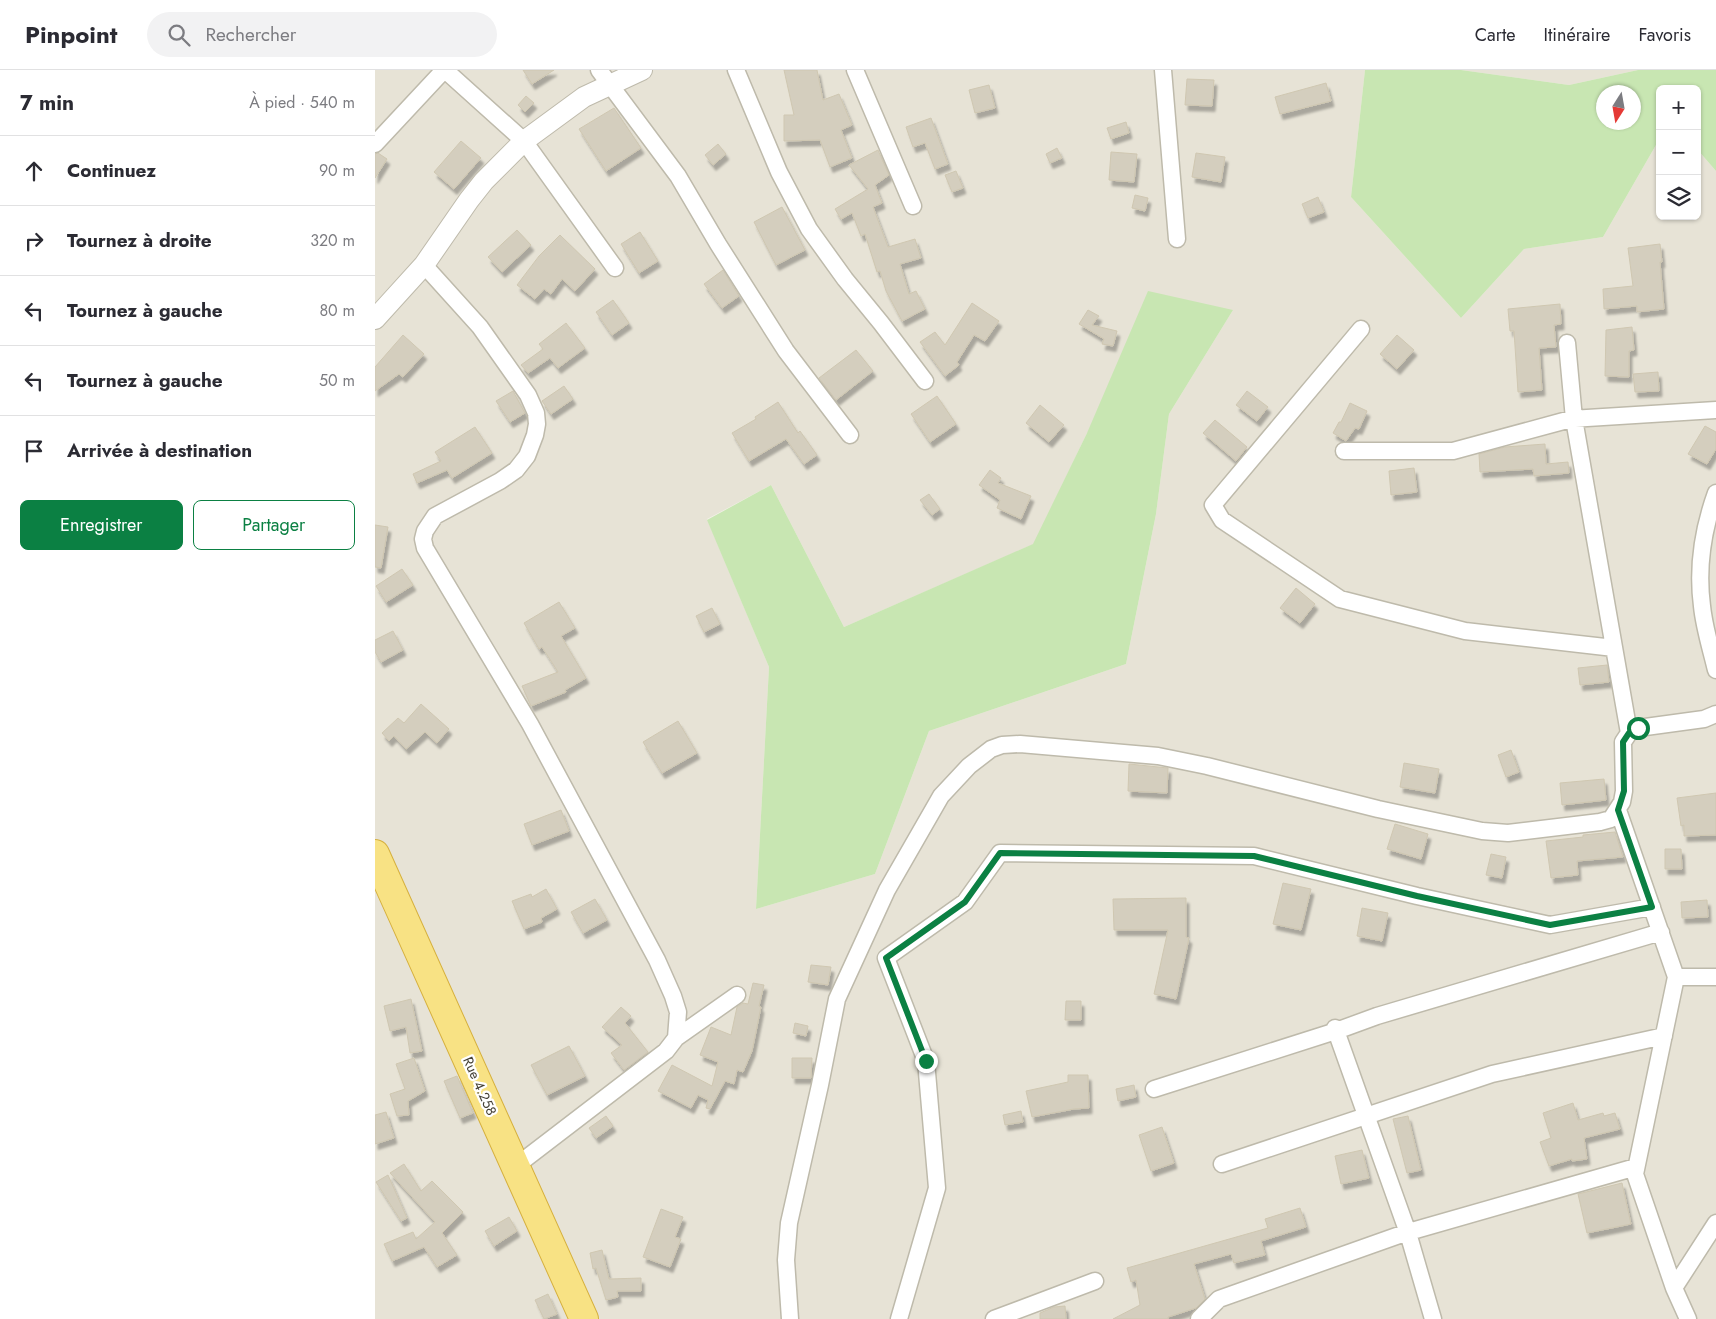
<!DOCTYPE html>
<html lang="fr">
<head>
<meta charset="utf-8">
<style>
  :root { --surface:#fff; --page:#f2f2f3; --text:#2b2b33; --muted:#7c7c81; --line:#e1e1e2; --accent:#0b8043 }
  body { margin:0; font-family:Jost,sans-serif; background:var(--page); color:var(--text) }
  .controls { position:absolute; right:15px; top:15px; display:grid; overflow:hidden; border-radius:8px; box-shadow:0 1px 4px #0004 }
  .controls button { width:45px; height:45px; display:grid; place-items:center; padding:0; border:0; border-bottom:1px solid var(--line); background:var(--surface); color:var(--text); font:25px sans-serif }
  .compass { position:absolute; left:1221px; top:15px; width:45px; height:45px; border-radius:50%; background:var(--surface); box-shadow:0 1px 4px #0004; rotate:191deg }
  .stop { position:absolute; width:15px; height:15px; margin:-11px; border:4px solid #0b8043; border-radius:50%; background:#fff }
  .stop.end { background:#0b8043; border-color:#fff; box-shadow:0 1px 5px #0008 }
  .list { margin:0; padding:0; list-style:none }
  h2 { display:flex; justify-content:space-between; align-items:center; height:65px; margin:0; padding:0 20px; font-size:21px }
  h2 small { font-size:16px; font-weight:400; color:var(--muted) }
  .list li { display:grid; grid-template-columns:32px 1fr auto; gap:15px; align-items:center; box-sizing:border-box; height:70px; padding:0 20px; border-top:1px solid var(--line) }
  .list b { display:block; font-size:19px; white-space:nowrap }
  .list em { font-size:16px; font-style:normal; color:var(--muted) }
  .actions { display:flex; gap:10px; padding:15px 20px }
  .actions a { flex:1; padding:11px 0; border:1px solid var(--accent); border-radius:8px; text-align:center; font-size:18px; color:var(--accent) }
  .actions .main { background:var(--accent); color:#fff }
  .icon { flex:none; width:28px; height:28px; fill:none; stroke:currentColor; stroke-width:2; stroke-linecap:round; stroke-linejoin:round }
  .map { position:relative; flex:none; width:1341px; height:1249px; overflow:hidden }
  header { display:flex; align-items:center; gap:30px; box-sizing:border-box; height:70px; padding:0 25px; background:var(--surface); border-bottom:1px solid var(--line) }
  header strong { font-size:24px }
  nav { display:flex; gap:28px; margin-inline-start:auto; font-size:18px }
  .search { width:350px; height:45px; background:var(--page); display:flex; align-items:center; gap:12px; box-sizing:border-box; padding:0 18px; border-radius:28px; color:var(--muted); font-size:19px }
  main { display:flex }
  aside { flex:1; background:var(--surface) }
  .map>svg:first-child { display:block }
  .residential { fill:#e7e3d6; fill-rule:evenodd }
  .green { fill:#c8e6b2; fill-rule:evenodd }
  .building { fill:#d4cebe; stroke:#cfc7b1; filter:url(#shadow) }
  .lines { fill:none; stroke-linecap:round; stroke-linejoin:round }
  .minor-casing { stroke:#bebaab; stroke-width:19 }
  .tertiary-casing { stroke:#bebaab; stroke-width:22 }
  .trunk-casing { stroke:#d6b03e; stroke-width:30 }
  .minor { stroke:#fff; stroke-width:16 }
  .tertiary { stroke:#fff; stroke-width:20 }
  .trunk { stroke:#f8e284; stroke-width:28 }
  .route { stroke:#0b8043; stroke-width:6 }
  .labels { text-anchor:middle; stroke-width:4.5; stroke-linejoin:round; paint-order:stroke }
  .street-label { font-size:14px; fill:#464237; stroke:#fff }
</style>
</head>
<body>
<header>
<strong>Pinpoint</strong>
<div class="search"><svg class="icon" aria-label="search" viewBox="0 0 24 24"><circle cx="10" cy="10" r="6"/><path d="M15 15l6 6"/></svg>Rechercher</div>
<nav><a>Carte</a><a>Itinéraire</a><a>Favoris</a></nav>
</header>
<main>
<aside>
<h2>7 min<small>À pied · 540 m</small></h2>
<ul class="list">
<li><svg class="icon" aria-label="ahead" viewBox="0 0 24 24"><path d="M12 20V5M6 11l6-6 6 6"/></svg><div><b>Continuez</b></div><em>90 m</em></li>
<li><svg class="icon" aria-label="right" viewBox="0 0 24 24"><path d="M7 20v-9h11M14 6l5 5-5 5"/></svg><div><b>Tournez à droite</b></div><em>320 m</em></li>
<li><svg class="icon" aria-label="left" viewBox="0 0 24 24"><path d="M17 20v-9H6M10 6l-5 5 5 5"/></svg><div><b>Tournez à gauche</b></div><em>80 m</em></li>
<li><svg class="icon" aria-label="left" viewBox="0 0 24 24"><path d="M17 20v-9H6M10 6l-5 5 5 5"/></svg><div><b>Tournez à gauche</b></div><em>50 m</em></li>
<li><svg class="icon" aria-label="arrive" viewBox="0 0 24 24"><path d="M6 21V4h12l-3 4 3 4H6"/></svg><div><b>Arrivée à destination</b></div></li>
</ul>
<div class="actions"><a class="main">Enregistrer</a><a>Partager</a></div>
</aside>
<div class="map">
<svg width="1341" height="1249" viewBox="0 0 1341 1249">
  <defs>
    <filter id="shadow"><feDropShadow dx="3" dy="5.5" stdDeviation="1" flood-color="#0004"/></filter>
  </defs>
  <rect width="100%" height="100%" fill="#f3f1e8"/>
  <path class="residential" d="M0 0H990L976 127 1086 248 1149 179 1228 167 1285 68V146H1322V79L1341 101V1249H0ZM858 240 794 344 781 444 751 594 554 661 500 804 381 839 394 597 332 449 396 415 469 557 659 474 712 363Z
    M1086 0H1263L1194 15Z"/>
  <path class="green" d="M990 0H1086L1194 15 1263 0H1341V101L1322 79V19H1285V68L1228 167 1149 179 1086 248 976 127ZM1228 22H1258V52H1228Z
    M773 221 858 240 794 344 781 444 751 594 554 661 500 804 381 839 394 597 332 450 396 415 469 557 658 474 712 363Z"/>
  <path class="building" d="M148 0H179L157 14Z
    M409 0H442L448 30 464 24 477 55 466 60 477 88 455 97 445 70 409 71V45H419Z
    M812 9 839 10 837 36 810 35Z
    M951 13 956 31 905 44 900 27Z
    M614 15 620 38 600 43 594 20Z
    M151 26 159 33 150 42 143 35Z
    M239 38 266 78 231 101 204 59Z
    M556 48 573 94 560 99 550 73 538 77 531 57Z
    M751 52 754 63 736 69 732 58Z
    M86 71 106 88 79 119 59 102Z
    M343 74 351 84 338 95 330 85Z
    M682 78 687 88 675 93 671 84Z
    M503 80 514 105 500 115 507 133 498 137 513 177 540 169 546 188 525 194 534 224 541 221 550 239 527 251 511 221 505 201 502 202 490 164 486 166 477 143 466 149 460 139 493 119 474 95Z
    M736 82 762 84 759 112 734 110Z
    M3 83 12 89 0 108V84Z
    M821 83 850 87 846 112 817 107Z
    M581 101 588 118 577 122 570 105Z
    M760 125 773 128 770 141 757 138Z
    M943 127 949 142 933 148 927 134Z
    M407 137 430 180 401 195 379 152Z
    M142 160 156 175 127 202 113 187Z
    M265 162 283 191 264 203 246 174Z
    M185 165 220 199 200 221 187 209 176 224 169 219 160 229 142 215 164 186Z
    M1285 174 1287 192H1285L1289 239 1262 242V236L1229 239 1228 219 1258 216 1253 178Z
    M348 200 364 226 347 238 329 214Z
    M238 230 254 253 237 265 221 242Z
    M597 233 624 251 610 271 599 265 582 292 584 295 570 306 545 272 560 262 570 275Z
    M1185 234 1186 254 1179 255 1181 277 1164 278 1167 320 1143 322 1139 261H1135L1133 239Z
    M713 240 724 246 717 255 742 261 738 276 727 274 729 269 704 254Z
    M191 253 210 278 183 298 175 288 153 303 146 295 168 279 164 274Z
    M1257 257 1259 280 1254 281V307L1230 306 1231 260Z
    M28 265 49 284 28 307 24 304 0 321V297Z
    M1022 265 1039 280 1022 299 1005 284Z
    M481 280 498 301 461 330 444 308Z
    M1283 302 1284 321 1260 322 1258 304Z
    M189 316 198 329 176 344 167 331Z
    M138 321 150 343 135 352 121 331Z
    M872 321 893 337 882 351 861 335Z
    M562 326 581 354 555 372 536 344Z
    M403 332 423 363 425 361 442 385 429 394 411 369 374 391 357 363 381 349 380 347Z
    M975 333 992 341 984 359 980 358 971 371 958 363 964 352H966Z
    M665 335 689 355 674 372 651 353Z
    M840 350 872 377 861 391 828 363Z
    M1330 356 1341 362V379L1332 394 1313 384Z
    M100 357 117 383 77 408 72 400 42 413 38 404 66 391 60 382Z
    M1170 374 1171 394 1193 392 1194 403 1159 406 1158 399 1105 402 1104 384 1130 377Z
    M1039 398 1042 422 1016 425 1014 401Z
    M615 400 626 408 623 413 656 426 646 449 622 438 625 430 604 415Z
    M554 424 565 439 557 445 545 430Z
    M0 455 13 457 6 498 0 497Z
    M27 499 38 515 11 532 1 516Z
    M921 518 940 534 925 553 905 538Z
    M184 532 200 558 186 566 211 608 190 620 191 622 156 636 147 616 183 602 167 577 164 579 149 553Z
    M337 538 345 554 329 562 321 546Z
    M18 561 28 580 6 592 0 582V570Z
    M1232 595 1234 612 1205 615 1203 598Z
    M46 634 74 659 62 673 50 662 31 679 19 666 14 671 7 663 23 648 29 653Z
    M303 651 322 683 287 703 268 672Z
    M1136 680 1144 702 1131 707 1123 685Z
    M1029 693 1064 699 1060 723 1025 717Z
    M754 694 793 698 792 723 753 721Z
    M1229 709 1231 730 1187 735 1185 713Z
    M1341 723V765L1309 766V755L1306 756 1302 728Z
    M186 740 194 761 157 775 149 754Z
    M1020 754 1053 764 1046 789 1012 779Z
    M1240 762 1248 787 1202 791 1203 805 1176 808 1171 771 1208 767V765Z
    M1290 779H1306L1307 799H1290Z
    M1116 784 1131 787 1127 808 1111 805Z
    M908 813 936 819 926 860 898 854Z
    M171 819 182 839 166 848 167 852 149 859 137 831 156 824 157 827Z
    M811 828V867L814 868 801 929 779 924 793 860H739L738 829Z
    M220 829 232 850 208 863 196 842Z
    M1332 830 1333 847 1307 848 1306 832Z
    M987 838 1013 843 1007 871 982 866Z
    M436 895 456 897 453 915 433 912Z
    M378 913 389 915 384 936 386 937 377 981 368 1002 362 1000 359 1014 350 1011 335 1039 331 1038 333 1030 323 1025 316 1038 283 1021 297 995 337 1016 343 992 325 985 336 957 356 965 362 937 368 933 373 934Z
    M36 929 47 981 35 983 31 957 15 961 9 936Z
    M691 931H706V950H690Z
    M246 937 256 946 250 953 273 982 249 1000 236 983 247 975 227 957Z
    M420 953 433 956 431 966 418 963Z
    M194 976 210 1006 172 1025 156 995Z
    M39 988 50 1021 33 1031 34 1045 22 1046 15 1024 30 1019 21 994Z
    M417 988H437L436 1008H417Z
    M693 1005H713L714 1038 699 1039 657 1047 651 1021 693 1012Z
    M82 1006 98 1043 85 1048 69 1011Z
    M759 1015 761 1027 743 1031 741 1019Z
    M1198 1033 1203 1050 1228 1043 1229 1046 1240 1043 1245 1059 1209 1068 1212 1089 1197 1091V1089L1174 1096 1165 1072 1176 1068 1168 1043Z
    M646 1041 648 1052 630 1055 628 1045Z
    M11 1042 19 1068 0 1074V1045Z
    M231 1046 238 1056 221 1068 214 1058Z
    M1033 1046 1046 1100 1032 1103 1018 1049Z
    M787 1057 799 1093 776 1101 764 1065Z
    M987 1080 994 1108 966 1114 960 1086Z
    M29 1094 46 1121 57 1111 88 1142 67 1163 82 1185 62 1197 49 1177 17 1191 9 1174 38 1162 41 1169 60 1152 15 1103Z
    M13 1105 32 1148 26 1151 1 1112Z
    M1247 1113 1256 1154 1212 1163 1203 1124Z
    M925 1138 931 1157 886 1171 890 1185 859 1193 856 1184 819 1194 830 1229 821 1238 793 1247V1249H738L765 1235 761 1210 756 1212 752 1198 893 1158 890 1149Z
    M286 1139 308 1147 300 1167 306 1169 295 1197 268 1187Z
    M134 1147 142 1161 119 1176 110 1161Z
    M227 1180 234 1209 266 1208V1221H242L243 1227 231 1230 221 1198 218 1199 215 1183Z
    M173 1224 182 1244 169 1249 160 1230Z
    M690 1236 691 1249H665V1243L679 1237Z"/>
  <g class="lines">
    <defs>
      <path id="minor" d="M70 0 149 71 240 198
        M224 0 303 106 343 174 411 281 475 365
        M361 0 404 102 434 159 470 209 506 253 550 311
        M480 0 538 136
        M788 0 802 169
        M0 74 69 0
        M49 195 105 257 153 325 161 343 162 354 160 365 152 386 141 400 125 411 60 446 50 461 48 469 50 478 155 654 282 890 298 926 303 942 301 968 291 981 141 1096
        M986 259 838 435 847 450 965 529 1090 561 1239 578
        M1192 273 1199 349 1254 663
        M969 381H1078L1196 349 1341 340
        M1341 423C1328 459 1322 498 1327 536 1329 557 1336 579 1341 600
        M1243 740 1301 907 1260 1104 1299 1218 1313 1249
        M1301 907H1341
        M960 958 1033 1163 1058 1249
        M301 968 362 925
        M779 1019 961 961 1002 946 1286 862
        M847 1094 1117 1004 1289 966
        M1299 1218 1341 1153
        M415 1249 411 1190 414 1153 445 1015 462 929 512 820 566 726 594 696 616 679 627 675 645 674 783 686 832 696 1003 739 1107 761 1133 763 1225 752 1236 749 1247 732 1249 721 1248 672 1254 663 1263 658 1329 649 1341 644
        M524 1249 562 1118 551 991 511 888 590 832 625 783 879 786 1042 826 1175 855 1277 837
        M619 1249 720 1211
        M824 1249 844 1229 1030 1163 1261 1097"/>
      <path id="tertiary" d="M0 249 49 195 94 130 109 111 149 71 209 27 267 0"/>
      <path id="trunk" d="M0 784 209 1249"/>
    </defs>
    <use href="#minor" class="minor-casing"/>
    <use href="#tertiary" class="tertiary-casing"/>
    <use href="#trunk" class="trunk-casing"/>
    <use href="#minor" class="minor"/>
    <use href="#tertiary" class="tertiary"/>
    <use href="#trunk" class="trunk"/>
  </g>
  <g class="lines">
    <path class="route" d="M551 991 511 888 590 832 625 783 879 786 1042 826 1175 855 1277 837 1243 740 1249 721 1248 672 1254 663 1263 658"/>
  </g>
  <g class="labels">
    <g class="street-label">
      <text transform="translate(105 1016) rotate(66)" y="5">Rue 4.258</text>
    </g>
  </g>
</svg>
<div class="controls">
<button>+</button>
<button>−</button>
<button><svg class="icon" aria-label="layers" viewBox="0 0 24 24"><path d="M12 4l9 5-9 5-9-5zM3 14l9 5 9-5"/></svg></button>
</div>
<svg class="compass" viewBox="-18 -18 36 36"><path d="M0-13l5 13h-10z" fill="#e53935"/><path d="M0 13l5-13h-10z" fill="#7c7c81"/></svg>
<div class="stop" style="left:1263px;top:658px"></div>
<div class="stop end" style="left:551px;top:991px"></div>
</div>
</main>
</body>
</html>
